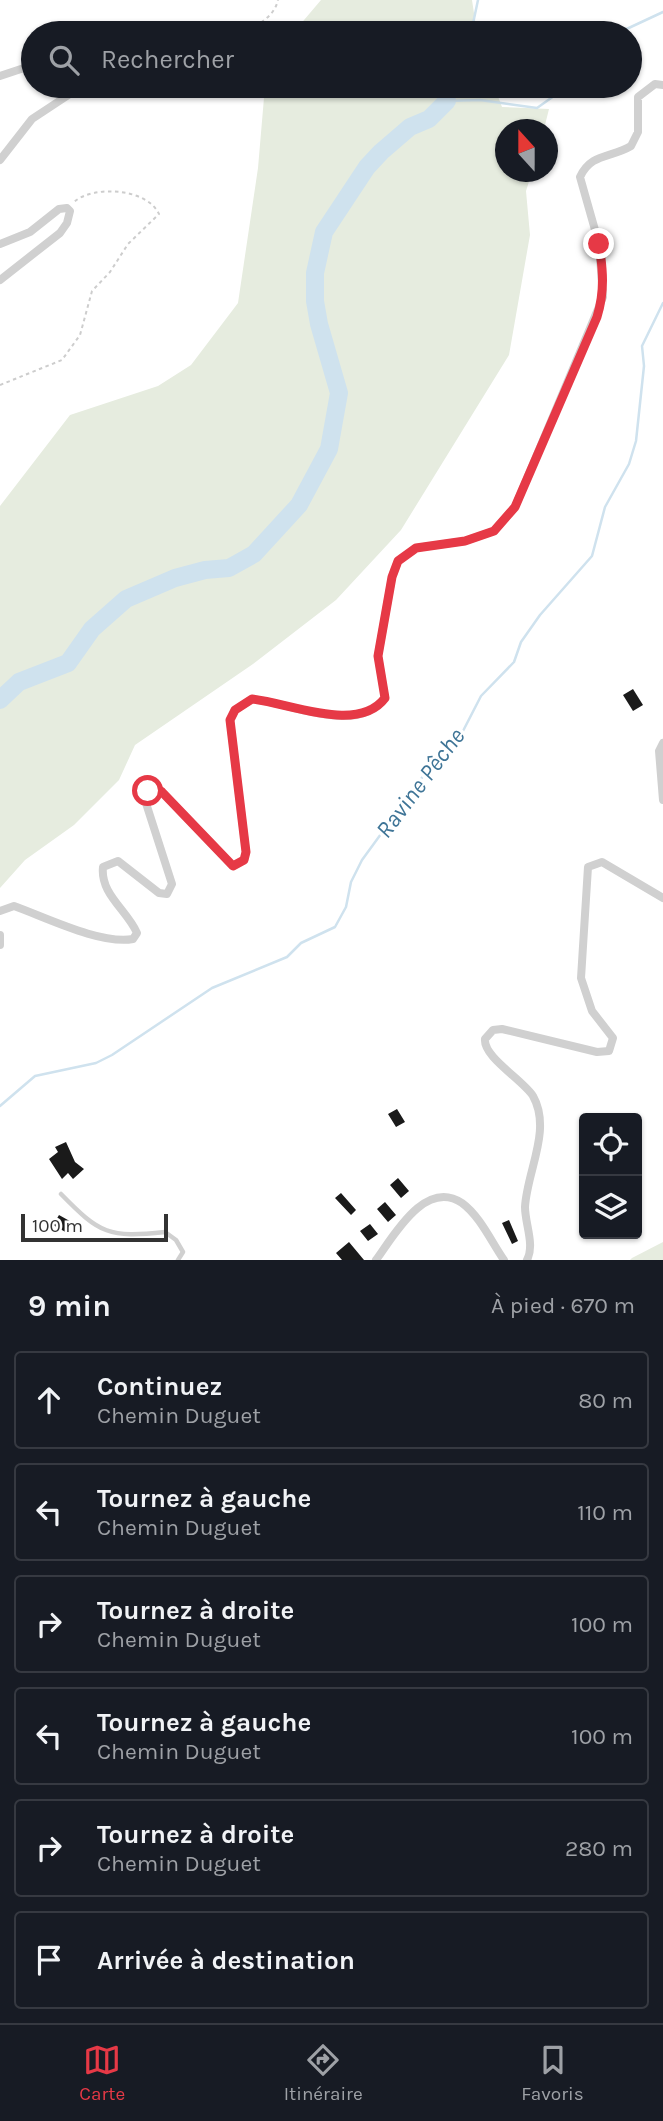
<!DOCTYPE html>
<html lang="fr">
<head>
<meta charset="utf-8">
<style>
  :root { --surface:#171b24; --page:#242831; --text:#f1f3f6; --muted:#9ea1a6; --line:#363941; --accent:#e63946 }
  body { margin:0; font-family:Karla,sans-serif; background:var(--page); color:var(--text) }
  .controls { position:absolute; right:21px; bottom:21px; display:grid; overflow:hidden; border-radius:7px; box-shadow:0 2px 5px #0004 }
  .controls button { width:63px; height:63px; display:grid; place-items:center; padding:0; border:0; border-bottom:2px solid var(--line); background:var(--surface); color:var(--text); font:35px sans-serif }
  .compass { position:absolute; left:495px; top:119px; width:63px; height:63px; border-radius:50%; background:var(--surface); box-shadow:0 2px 5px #0004; rotate:339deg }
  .scale { position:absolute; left:21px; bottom:18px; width:147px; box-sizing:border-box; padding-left:7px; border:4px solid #333; border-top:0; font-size:19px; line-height:24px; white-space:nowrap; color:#333; -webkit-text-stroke:5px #fff; paint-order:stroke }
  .stop { position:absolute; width:21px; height:21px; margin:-16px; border:5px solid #e63946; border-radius:50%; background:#fff }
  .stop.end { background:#e63946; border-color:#fff; box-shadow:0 2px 7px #0008 }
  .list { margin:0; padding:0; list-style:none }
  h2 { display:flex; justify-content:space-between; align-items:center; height:91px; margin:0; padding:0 28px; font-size:30px }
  h2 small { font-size:23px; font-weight:400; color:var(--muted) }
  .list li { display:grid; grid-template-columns:46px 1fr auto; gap:21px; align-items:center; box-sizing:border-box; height:98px; margin:0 14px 14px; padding:0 14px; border:2px solid var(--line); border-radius:7px }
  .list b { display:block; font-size:26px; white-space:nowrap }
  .list p { margin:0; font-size:23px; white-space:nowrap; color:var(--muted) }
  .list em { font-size:23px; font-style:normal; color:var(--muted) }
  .icon { flex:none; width:38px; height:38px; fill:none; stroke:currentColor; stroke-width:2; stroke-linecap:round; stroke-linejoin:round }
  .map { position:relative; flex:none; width:663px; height:1260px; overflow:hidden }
  .search { position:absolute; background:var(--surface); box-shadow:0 2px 5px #0004; left:21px; right:21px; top:21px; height:77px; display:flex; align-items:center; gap:18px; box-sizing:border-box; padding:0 24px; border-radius:38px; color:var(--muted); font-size:26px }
  .sheet { height:763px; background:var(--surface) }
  nav { display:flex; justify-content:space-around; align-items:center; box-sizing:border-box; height:98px; border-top:2px solid var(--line); background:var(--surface); font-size:19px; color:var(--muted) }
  nav a { display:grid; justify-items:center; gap:4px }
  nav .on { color:var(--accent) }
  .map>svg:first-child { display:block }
  .green { fill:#e6ecdf }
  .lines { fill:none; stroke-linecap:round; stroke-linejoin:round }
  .stream { stroke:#cfe2ee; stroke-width:2.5 }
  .river { stroke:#cfe2ee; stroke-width:18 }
  .building { fill:#1a1a1a }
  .path { stroke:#cdcdcd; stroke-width:2; stroke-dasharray:3.5 3.5; stroke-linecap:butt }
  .lane { stroke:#d0d0d0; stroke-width:4.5 }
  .street { stroke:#d0d0d0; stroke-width:8 }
  .route { stroke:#e63946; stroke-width:9 }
  .labels { text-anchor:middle; stroke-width:7; stroke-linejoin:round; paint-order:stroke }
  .water-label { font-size:24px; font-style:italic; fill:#3f7597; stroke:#fff }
</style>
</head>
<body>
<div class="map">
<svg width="663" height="1260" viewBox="0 0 663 1260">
  <rect width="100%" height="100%" fill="#fff"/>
  <path class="green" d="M321 0H472L477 33H293Z
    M265 86H494L502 107 549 109 544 129 505 130V172H532L526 191 530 235 509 355 401 530 336 600 253 664 135 745 119 780 74 825 25 860 0 888V506L70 415 158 386 191 365 238 303 258 168Z
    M663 1242V1260H630L632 1258Z"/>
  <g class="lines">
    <path class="stream" d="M471 33 478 0
      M618 33 663 12
      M447 101 480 100 537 108 568 86
      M447 101 463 86
      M0 1106 35 1076 96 1063 112 1055 212 988 287 957 301 943 335 927 346 907 351 882 362 860 432 764 463 731 481 696 514 662 521 642 540 615 592 556 605 507 629 464 636 441 644 366 642 346 663 303"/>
    <path class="river" d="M0 700 19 682 68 663 92 629 126 599 175 578 205 570 229 568 254 554 299 505 329 449 339 393 319 324 315 301V273L324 232 367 167 381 152 410 127 429 119 447 101"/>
  </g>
  <path class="building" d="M633 689 643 705 633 711 623 695Z
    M397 1109 405 1122 396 1127 388 1114Z
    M66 1142 75 1162 84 1169 73 1179 68 1173 62 1179 49 1159 58 1152 55 1147Z
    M398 1178 409 1191 401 1198 390 1185Z
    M341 1193 356 1210 351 1215 335 1198Z
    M385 1202 396 1215 388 1222 377 1209Z
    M59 1215 75 1224 69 1234 53 1225Z
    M509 1220 518 1241 512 1244 502 1223Z
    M370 1224 378 1234 368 1241 360 1231Z
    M349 1242 364 1260H342L336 1253Z"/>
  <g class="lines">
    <path class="path" d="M243 33C258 25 274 17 278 0
      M0 385 62 360 80 335 92 291 110 272 128 244 159 214C147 188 93 185 74 202"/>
    <path class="lane" d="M61 1194C100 1234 109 1238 165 1232L176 1240 183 1252 178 1260"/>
    <path class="street" d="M0 76 33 65
      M0 160 32 119 82 86
      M0 244 30 232 59 209 67 208 70 211 67 223 60 233 0 280
      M663 743 659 751 663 800
      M0 911 14 906C45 917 101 945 133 939L137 933C127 910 100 894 103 867L118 861 159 893 167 894 172 884 144 797 155 787 162 792 233 866 244 860 246 852 230 720 235 710 252 699C291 703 356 736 385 698L378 656 392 577 398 561 416 548 465 541 494 531 515 507 603 297 599 244 580 177C591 153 611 158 631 146L638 132V97L655 84 663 85
      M0 935V945
      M376 1260C393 1237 425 1178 462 1203 480 1216 492 1243 504 1260
      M527 1260C535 1245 525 1224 525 1207 527 1171 552 1130 533 1096 523 1080 483 1057 485 1039L493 1030 502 1029 597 1052 609 1051 613 1038 592 1011 581 978 588 867 602 862 663 898"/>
  </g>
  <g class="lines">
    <path class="route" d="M148 791 155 787 162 792 233 866 244 860 246 852 230 720 235 710 252 699C290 703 358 734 385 698L378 656 392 577 398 561 416 548 465 541 494 531 515 507 597 317C605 291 603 270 599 244"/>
  </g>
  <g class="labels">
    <g class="water-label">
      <text transform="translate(420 783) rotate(-53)" y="8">Ravine Pêche</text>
    </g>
  </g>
</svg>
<div class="controls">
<button><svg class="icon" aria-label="locate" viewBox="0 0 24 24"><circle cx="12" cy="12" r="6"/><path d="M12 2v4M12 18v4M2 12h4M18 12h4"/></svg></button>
<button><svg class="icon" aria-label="layers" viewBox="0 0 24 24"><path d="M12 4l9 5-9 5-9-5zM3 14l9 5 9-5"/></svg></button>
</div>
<svg class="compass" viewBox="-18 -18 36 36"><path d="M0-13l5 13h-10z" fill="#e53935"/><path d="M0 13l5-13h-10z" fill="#9ea1a6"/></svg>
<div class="scale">100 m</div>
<div class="stop" style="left:148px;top:791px"></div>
<div class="stop end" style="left:599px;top:244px"></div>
<div class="search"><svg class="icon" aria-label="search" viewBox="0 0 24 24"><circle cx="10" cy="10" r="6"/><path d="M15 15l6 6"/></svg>Rechercher</div>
</div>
<section class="sheet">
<h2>9 min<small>À pied · 670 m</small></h2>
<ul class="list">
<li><svg class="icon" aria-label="ahead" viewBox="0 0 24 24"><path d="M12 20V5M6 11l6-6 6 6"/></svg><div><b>Continuez</b><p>Chemin Duguet</p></div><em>80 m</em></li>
<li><svg class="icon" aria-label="left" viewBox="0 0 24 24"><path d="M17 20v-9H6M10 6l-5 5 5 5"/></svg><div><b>Tournez à gauche</b><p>Chemin Duguet</p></div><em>110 m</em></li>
<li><svg class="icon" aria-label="right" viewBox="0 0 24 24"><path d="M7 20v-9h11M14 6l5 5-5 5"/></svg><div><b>Tournez à droite</b><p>Chemin Duguet</p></div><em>100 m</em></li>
<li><svg class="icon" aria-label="left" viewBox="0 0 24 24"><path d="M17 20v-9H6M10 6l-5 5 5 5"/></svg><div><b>Tournez à gauche</b><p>Chemin Duguet</p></div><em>100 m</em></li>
<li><svg class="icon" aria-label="right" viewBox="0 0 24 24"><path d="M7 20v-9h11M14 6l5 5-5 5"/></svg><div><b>Tournez à droite</b><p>Chemin Duguet</p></div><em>280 m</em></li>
<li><svg class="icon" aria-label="arrive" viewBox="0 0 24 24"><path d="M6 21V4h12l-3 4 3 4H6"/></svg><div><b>Arrivée à destination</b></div></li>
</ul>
</section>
<nav>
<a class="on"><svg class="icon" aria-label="map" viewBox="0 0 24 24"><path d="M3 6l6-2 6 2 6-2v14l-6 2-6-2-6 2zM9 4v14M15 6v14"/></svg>Carte</a>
<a><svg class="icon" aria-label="directions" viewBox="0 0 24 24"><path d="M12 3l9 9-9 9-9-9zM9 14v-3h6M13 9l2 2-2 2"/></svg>Itinéraire</a>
<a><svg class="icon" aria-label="saved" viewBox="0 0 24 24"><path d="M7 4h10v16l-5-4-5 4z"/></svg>Favoris</a>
</nav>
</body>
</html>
